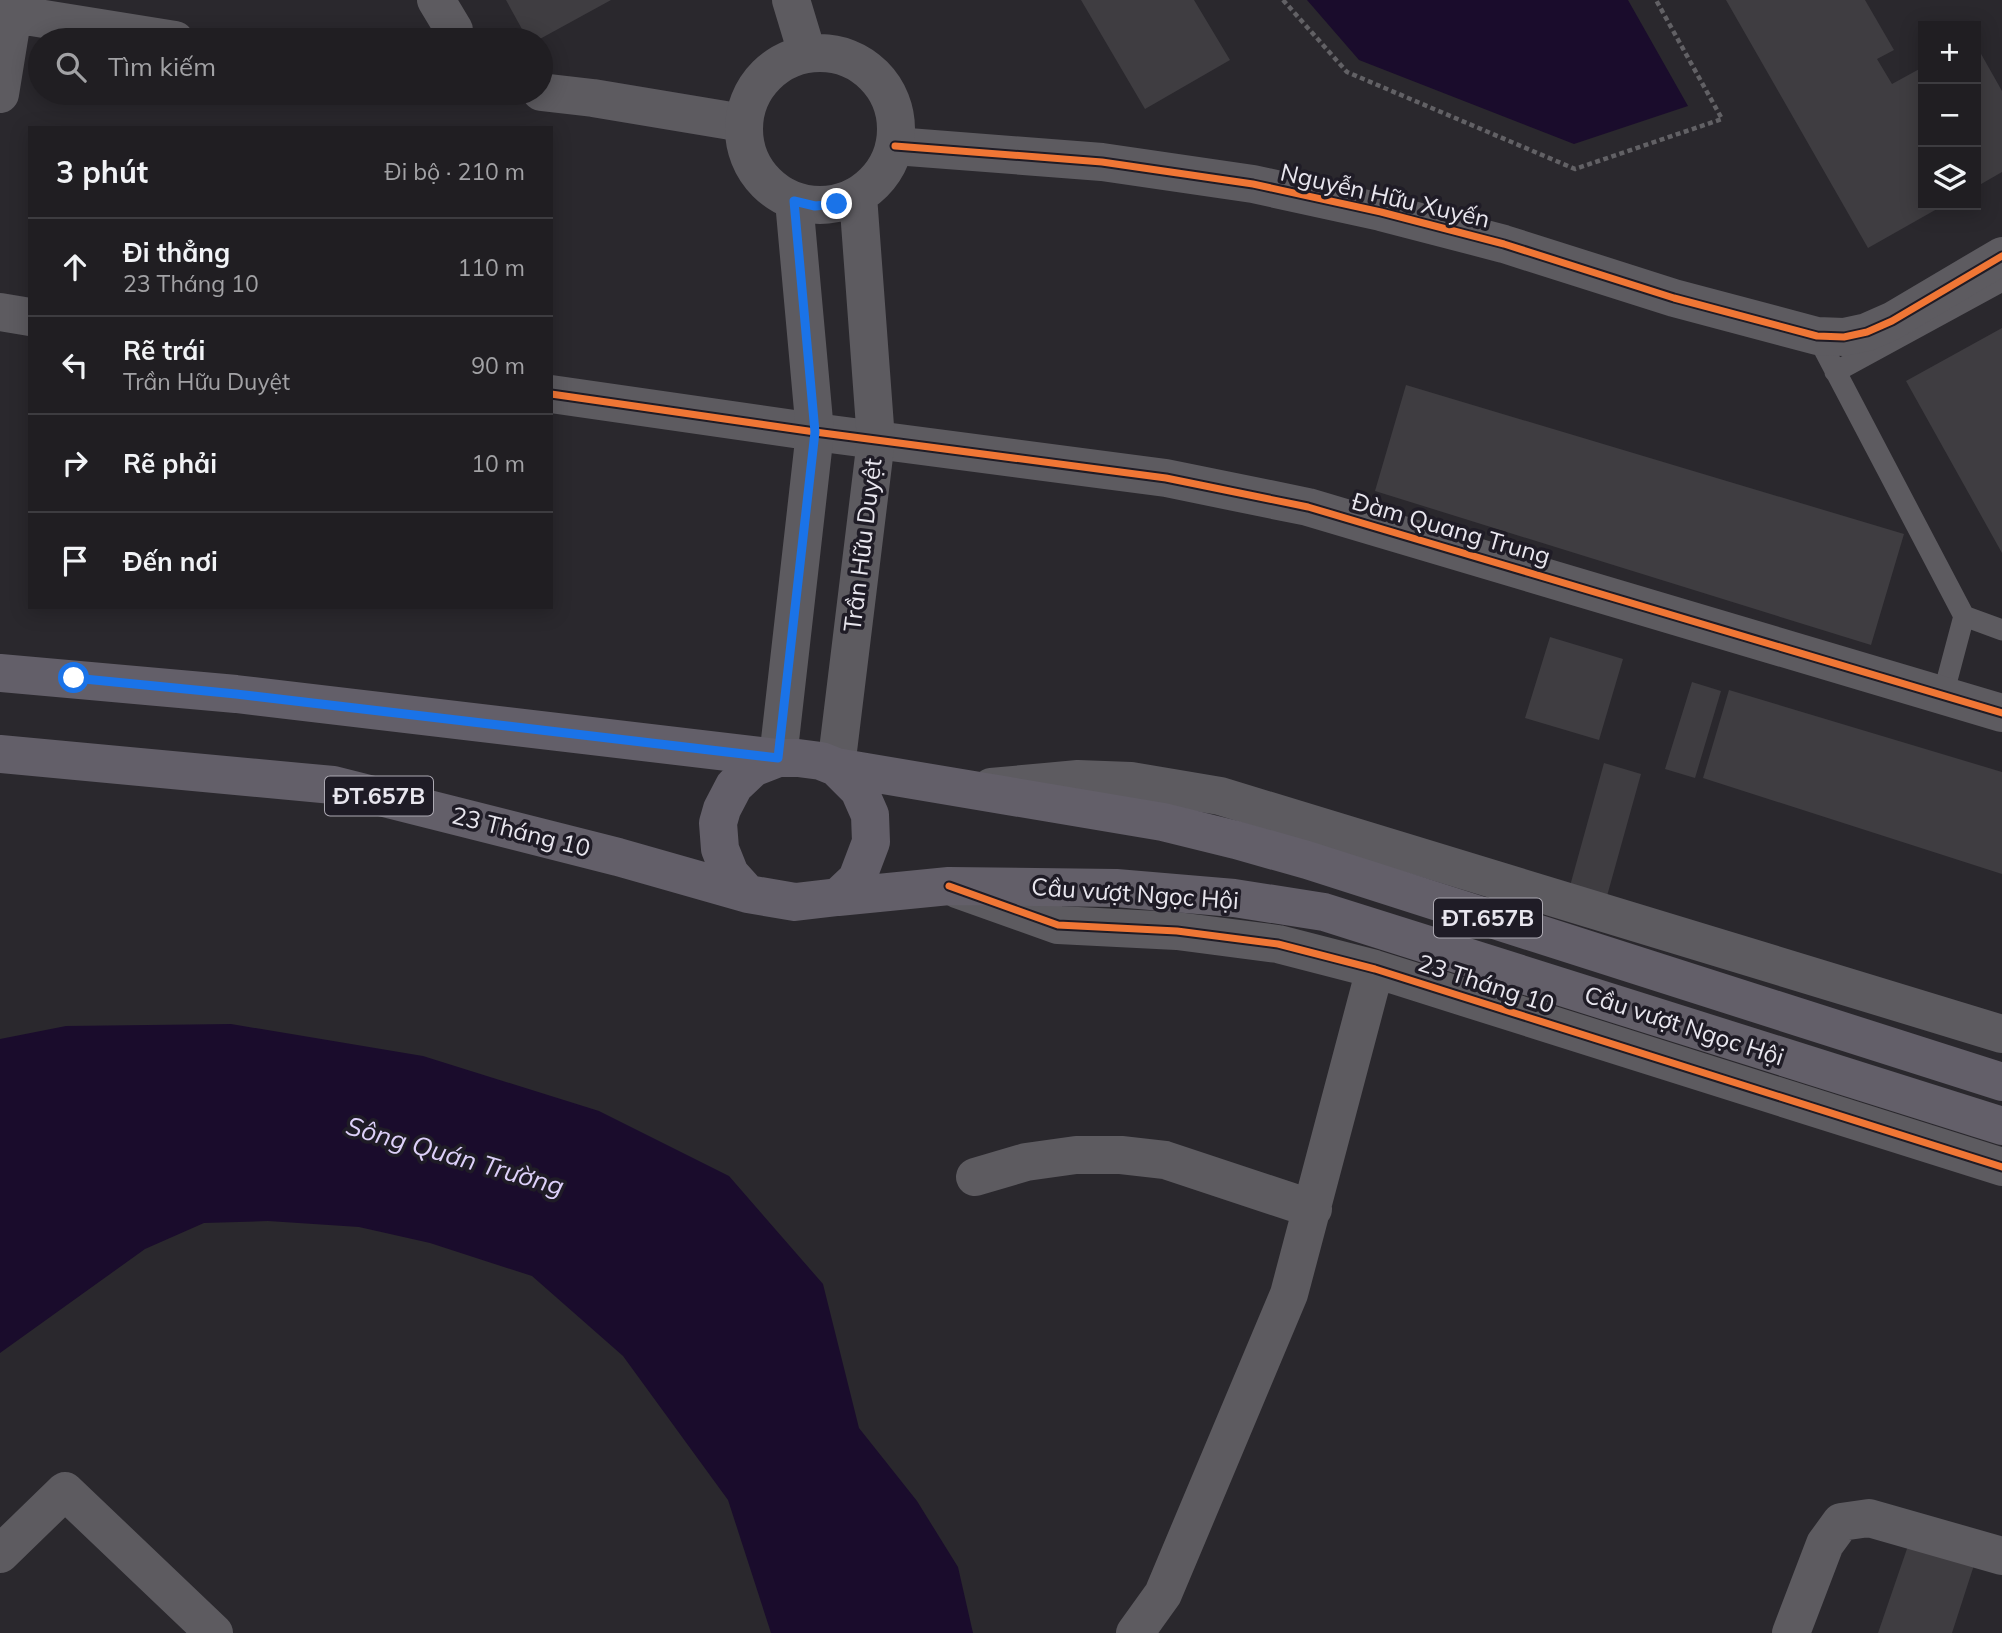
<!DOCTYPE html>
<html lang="vi">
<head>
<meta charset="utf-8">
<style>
  :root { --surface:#201e22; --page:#28272a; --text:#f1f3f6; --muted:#a2a2a5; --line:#3d3c40 }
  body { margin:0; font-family:Mulish,sans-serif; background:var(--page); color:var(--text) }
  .controls { position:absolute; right:21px; top:21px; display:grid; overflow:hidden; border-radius:0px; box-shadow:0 4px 18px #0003 }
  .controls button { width:63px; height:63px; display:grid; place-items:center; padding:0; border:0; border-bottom:2px solid var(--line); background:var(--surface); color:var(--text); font:35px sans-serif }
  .stop { position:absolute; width:21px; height:21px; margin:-16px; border:5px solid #1a73e8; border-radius:50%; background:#fff }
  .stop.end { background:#1a73e8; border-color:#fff; box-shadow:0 2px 7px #0008 }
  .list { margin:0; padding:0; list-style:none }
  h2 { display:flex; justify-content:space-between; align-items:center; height:91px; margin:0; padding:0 28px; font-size:30px }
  h2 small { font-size:23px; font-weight:400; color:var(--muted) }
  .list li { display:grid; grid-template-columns:46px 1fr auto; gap:21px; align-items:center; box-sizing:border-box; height:98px; padding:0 28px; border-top:2px solid var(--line) }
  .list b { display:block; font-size:26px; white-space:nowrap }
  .list p { margin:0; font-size:23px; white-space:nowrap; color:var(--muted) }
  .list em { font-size:23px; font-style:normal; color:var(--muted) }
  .icon { flex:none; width:38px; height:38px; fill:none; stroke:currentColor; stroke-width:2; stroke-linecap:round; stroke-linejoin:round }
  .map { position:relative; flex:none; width:2002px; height:1633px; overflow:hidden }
  .search { position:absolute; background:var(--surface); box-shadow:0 4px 18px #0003; left:28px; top:28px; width:525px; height:77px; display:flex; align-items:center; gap:18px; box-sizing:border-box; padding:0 24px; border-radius:38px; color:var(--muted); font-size:26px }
  .panel { position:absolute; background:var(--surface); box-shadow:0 4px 18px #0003; left:28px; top:126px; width:525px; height:483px; border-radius:0px }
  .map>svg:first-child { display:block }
  .water { fill:#1a0c2c }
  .building { fill:#3f3d41 }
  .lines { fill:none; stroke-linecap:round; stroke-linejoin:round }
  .path { stroke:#626165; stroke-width:4.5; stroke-dasharray:5 3.5; stroke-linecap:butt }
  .service { stroke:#5d5b60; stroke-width:21 }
  .minor { stroke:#5d5b60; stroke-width:38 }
  .tertiary { stroke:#5d5b60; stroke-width:38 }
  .primary { stroke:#635f69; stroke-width:38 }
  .cycleway-casing { stroke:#1f1c26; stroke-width:11 }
  .cycleway { stroke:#f07635; stroke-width:7 }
  .route { stroke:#1a73e8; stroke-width:9 }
  .labels { text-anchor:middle; stroke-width:7; stroke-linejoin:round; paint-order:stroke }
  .shield { fill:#1f1c26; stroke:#aca9b2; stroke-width:2 }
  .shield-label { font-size:23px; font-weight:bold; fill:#e8e6ee }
  .street-label { font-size:24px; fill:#e8e6ee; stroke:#1f1c26 }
  .water-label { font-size:26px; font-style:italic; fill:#ddd0f9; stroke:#1f1c26 }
</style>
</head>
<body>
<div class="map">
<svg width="2002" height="1633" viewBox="0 0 2002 1633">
  <rect width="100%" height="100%" fill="#2a282d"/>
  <path class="water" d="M1307 0H1628L1688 106 1574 144 1359 60Z
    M231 1024 423 1056 599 1111 729 1176 823 1284 859 1428 917 1501 958 1567 973 1633H771L728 1500 623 1356 532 1276 430 1243 359 1227 268 1221 204 1223 145 1249 0 1353V1039L66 1026Z"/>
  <path class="building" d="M506 0H611L538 40H528Z
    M1081 0H1194L1230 60 1145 109Z
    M1726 0H1865L1894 50 1877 59 1892 84 1923 67V205H1944L1868 248Z
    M1976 45 2002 91V172L1976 187Z
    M2002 328V553L1906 381Z
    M1406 385 1904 534 1871 645 1375 491Z
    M1550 637 1623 659 1599 740 1525 718Z
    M1692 682 1721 691 1695 778 1665 769Z
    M1729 690 2002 772V874L1703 778Z
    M1604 763 1641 774 1607 896 1570 886Z
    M1910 1540 1975 1562 1952 1633H1878Z"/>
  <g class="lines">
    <path class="path" d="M1283 0 1347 72 1575 169 1722 119 1656 0"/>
    <path class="service" d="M1817 336 1964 616 1943 695
      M1835 372 2002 281
      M1964 616 2002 630"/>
    <path class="minor" d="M18 0 13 14 175 40
      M436 0 454 30V40
      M541 92 593 98 743 123
      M0 94 13 14
      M895 146 1102 162 1253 184 1381 212 1504 244 1674 298 1817 336 1844 337 1867 332 1892 321 2002 256
      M0 312 30 317
      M551 394 815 432 1166 478 1308 507 2002 713
      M991 787 1078 779 1131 781 1220 796 2002 1034
      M957 889 1058 925 1177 931 1278 944 1375 969 2002 1167
      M975 1177 1026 1162 1076 1155H1121L1165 1160 1313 1209
      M0 1554 65 1491 214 1633
      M1135 1633 1163 1594 1289 1294 1375 969
      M1791 1633 1825 1544 1841 1522 1869 1518 2002 1556"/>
    <path class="tertiary" d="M791 0 807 53
      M744 129a76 76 0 1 1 152 0a76 76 0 1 1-152 0Z
      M778 758 815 432 794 201
      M836 767 876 440 858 196"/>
    <path class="primary" d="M0 673 236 694 778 758
      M0 754 333 785 618 857 748 894
      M778 758H798L821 761 836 767 859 790 870 815 871 842 857 879 838 897 795 902 748 894 730 874 720 849 718 823 722 809 734 786 753 768Z
      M836 767 1163 822 1236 840 1307 860 2002 1082
      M838 897 949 886 1116 888 1234 898 1324 912 2002 1126"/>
    <defs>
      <path id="cycleway" d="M895 146 1102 162 1253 184 1381 212 1504 244 1674 298 1817 336 1844 337 1867 332 1892 321 2002 256
        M551 394 815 432 1166 478 1308 507 2002 713
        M949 886 1058 925 1177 931 1278 944 1375 969 2002 1167"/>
    </defs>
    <use href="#cycleway" class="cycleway-casing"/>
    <use href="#cycleway" class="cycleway"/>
  </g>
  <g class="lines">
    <path class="route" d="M74 678 236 694 778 758 815 432 794 201 815 206 837 204"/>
  </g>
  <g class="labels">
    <g class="shield">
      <rect x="325" y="776.5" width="108" height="39" rx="5"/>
      <rect x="1434" y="898.5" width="108" height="39" rx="5"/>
    </g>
    <g class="shield-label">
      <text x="379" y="804">ĐT.657B</text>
      <text x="1488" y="926">ĐT.657B</text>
    </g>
    <g class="street-label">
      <text transform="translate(1385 196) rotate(13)" y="8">Nguyễn Hữu Xuyến</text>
      <text transform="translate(1451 529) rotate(16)" y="8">Đàm Quang Trung</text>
      <text transform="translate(863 545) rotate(-83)" y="8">Trần Hữu Duyệt</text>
      <text transform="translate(521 832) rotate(14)" y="8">23 Tháng 10</text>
      <text transform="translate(1135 894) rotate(4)" y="8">Cầu vượt Ngọc Hội</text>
      <text transform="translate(1486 984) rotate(18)" y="8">23 Tháng 10</text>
      <text transform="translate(1684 1026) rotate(18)" y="8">Cầu vượt Ngọc Hội</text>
    </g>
    <g class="water-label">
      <text transform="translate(455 1156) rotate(16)" y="9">Sông Quán Trường</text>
    </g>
  </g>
</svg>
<div class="controls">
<button>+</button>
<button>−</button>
<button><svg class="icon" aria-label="layers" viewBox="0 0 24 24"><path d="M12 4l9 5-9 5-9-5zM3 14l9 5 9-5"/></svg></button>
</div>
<div class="stop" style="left:74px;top:678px"></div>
<div class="stop end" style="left:837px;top:204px"></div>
<div class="search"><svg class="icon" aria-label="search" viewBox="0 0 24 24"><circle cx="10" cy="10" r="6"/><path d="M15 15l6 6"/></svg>Tìm kiếm</div>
<section class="panel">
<h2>3 phút<small>Đi bộ · 210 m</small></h2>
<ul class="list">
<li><svg class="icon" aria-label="ahead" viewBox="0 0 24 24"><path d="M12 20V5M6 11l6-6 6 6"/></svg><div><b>Đi thẳng</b><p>23 Tháng 10</p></div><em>110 m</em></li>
<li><svg class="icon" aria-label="left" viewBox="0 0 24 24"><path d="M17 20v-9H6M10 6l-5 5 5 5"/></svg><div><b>Rẽ trái</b><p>Trần Hữu Duyệt</p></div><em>90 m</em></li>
<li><svg class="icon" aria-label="right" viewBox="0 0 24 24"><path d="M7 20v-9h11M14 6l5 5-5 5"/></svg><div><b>Rẽ phải</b></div><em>10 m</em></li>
<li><svg class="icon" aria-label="arrive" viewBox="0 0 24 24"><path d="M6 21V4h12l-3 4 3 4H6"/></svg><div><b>Đến nơi</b></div></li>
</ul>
</section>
</div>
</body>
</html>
